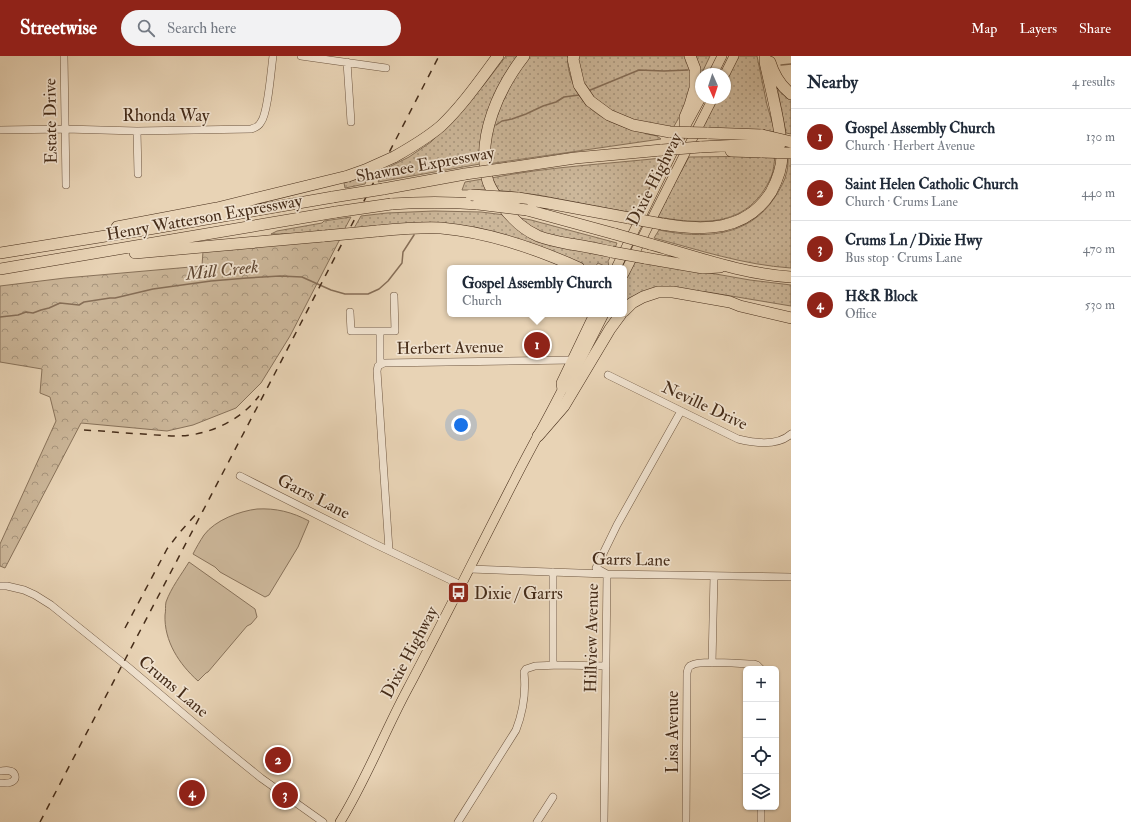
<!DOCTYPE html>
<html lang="en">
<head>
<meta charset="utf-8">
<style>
  :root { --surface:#fff; --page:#f2f2f3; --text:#1f2937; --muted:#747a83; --line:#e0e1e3; --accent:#8f2418 }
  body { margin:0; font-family:"IM FELL Double Pica",serif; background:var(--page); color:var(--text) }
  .controls { position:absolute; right:12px; bottom:12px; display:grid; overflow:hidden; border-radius:6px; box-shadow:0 1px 3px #0004 }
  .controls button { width:36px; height:36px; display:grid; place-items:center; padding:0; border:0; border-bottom:1px solid var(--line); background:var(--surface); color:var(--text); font:20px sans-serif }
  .compass { position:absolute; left:695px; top:12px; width:36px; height:36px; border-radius:50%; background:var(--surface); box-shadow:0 1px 3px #0004; rotate:177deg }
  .you { position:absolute; left:461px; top:369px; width:14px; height:14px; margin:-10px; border:3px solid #fff; border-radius:50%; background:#1a73e8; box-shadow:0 0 0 6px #1a73e833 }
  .badge { display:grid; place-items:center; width:26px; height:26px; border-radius:50%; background:var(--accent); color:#fff; font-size:13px; font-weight:700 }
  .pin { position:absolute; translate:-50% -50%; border:2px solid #fff; box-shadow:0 1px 4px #0006 }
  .popup { position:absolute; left:447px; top:209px; width:180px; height:52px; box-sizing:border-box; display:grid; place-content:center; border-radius:6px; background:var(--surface); filter:drop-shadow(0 1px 3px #0005); font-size:13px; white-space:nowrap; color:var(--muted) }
  .popup b { font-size:15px; color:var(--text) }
  .popup::after { content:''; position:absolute; left:50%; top:100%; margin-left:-8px; border:8px solid transparent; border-top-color:var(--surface) }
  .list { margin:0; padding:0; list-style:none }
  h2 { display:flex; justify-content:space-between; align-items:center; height:52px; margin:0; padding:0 16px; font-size:17px }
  h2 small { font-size:13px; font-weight:400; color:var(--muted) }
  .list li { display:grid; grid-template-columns:26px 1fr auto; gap:12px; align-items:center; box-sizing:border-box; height:56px; padding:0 16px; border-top:1px solid var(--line) }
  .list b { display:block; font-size:15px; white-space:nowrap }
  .list p { margin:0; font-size:13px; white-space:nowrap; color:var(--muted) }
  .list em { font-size:13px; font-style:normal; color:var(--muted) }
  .icon { flex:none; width:22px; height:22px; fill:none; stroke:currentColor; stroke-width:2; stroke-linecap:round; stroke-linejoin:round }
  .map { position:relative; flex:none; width:791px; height:766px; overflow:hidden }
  header { display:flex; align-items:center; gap:24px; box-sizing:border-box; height:56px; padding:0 20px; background:var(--accent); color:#fff }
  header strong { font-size:19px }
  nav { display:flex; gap:22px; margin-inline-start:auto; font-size:14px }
  .search { width:280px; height:36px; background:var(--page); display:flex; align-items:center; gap:10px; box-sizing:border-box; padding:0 14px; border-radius:22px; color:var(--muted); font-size:15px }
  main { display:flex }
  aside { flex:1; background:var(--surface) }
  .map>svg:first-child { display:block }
  .grass { fill:url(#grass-dots); stroke:#88725a }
  .forest { fill:url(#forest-crowns); stroke:#88725a }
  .garden { fill:#ccb79a; stroke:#88725a }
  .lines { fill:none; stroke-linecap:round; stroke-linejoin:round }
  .stream { stroke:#866e57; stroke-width:1.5 }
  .minor-casing { stroke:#6e5640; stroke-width:8 }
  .major-casing { stroke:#452c19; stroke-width:10 }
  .highway-casing { stroke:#452c19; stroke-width:12 }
  .minor { stroke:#f0e2cf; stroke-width:7 }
  .major { stroke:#e8d3b5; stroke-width:9 }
  .highway { stroke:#e8d3b5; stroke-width:11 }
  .rail { stroke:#452c19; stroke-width:1.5; stroke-dasharray:7 7; stroke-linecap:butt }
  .highway-bridge-casing { stroke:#452c19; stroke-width:12; stroke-linecap:butt }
  .highway-bridge { stroke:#e8d3b5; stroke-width:11 }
  .labels { text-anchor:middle; stroke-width:3.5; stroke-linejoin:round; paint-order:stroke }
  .street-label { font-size:17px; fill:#452c19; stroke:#f0e2cf }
  .poi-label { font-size:17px; fill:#452c19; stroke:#f0e2cf; text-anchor:start }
  .water-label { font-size:18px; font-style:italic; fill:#604833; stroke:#f0e2cf }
</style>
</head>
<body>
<header>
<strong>Streetwise</strong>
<div class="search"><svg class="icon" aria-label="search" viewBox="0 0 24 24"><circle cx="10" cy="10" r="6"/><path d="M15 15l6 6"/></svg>Search here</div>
<nav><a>Map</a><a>Layers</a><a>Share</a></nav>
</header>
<main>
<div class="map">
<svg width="791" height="766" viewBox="0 0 791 766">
  <defs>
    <pattern id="grass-dots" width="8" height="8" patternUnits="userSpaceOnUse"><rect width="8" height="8" fill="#ccb79a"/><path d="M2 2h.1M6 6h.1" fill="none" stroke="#a7957d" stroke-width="1.8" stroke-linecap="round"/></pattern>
    <pattern id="forest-crowns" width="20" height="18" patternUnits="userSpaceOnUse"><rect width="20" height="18" fill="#ccb79a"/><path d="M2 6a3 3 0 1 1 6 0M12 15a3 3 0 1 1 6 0" fill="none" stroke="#a7957d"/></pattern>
  </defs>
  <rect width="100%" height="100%" fill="#e8d3b5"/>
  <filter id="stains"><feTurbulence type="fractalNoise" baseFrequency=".005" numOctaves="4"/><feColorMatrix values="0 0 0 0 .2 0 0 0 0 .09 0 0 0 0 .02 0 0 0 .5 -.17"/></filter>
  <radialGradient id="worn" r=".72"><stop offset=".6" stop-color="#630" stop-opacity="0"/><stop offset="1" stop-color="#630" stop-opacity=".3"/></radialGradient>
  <path class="grass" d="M506 0H519L509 13 480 108 378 126 385 113 409 101 431 86 483 30Z
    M529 0H568C567 8 569 17 572 25 584 58 613 69 645 77L647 78 657 80 661 83 488 108 491 75 505 37Z
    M577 0H685C687 6 691 12 691 18 694 37 682 56 673 72L633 65 603 52 584 31Z
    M695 0H710L699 23Z
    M738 0H757L767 49 775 76 710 73 703 71 717 42H725V25Z
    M778 32 791 44V78L786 77 778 36Z
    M775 100C774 107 774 114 771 121 749 171 704 169 658 161L672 132 689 101Z
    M788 100H791V212C744 209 699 194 654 182L659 174C702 183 749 182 775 141 780 133 785 125 787 115 788 110 788 105 788 100Z
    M662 102 638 158 538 139 495 134 491 122C547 111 605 108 662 102Z
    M369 119 365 128 345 132 344 127Z
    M483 123 487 134H462L465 126Z
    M434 155 481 156 505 159 510 167 611 200 608 205 609 212 598 207 594 212H589L489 177 353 174 361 160 387 157Z
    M351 161 344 174 290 178H271L277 175 322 167 324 165Z
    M515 161 531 164 617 187 615 192 544 178Z
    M636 204 750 224 791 229V250L707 236 667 234 624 253V227Z"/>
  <path class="forest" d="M340 183 290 280 261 327 236 352 193 369 167 375 81 367 5 512 0 510V488L56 365 50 341 40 337 42 313 0 306V230L65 222 202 210 203 195Z"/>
  <path class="garden" d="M257 453C276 452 292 456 309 465L298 491 269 539 265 541 220 516 215 511 193 498C196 492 200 485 204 479 215 464 240 455 257 453Z
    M189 506 255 553 257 561 251 568 247 570 208 616 206 617 198 625C179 608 164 585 165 559 166 555 165 550 166 546 171 532 181 519 189 506Z"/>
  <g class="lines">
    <path class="stream" d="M781 9 791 8
      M588 35 639 14 664 15 688 14
      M496 69 502 65 512 63 526 58 543 50 556 46 564 41 579 39
      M0 261 18 259 26 256 33 257 41 254 49 252 60 247 79 249 84 246 110 242H115L153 233 211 225 247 222 280 220 302 221 331 234 345 238H368L379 233 388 225 402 207 403 196 414 179"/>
    <defs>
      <path id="minor" d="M64 0 66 129
        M301 0 386 12
        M347 6 351 66
        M0 74 65 73 137 75 251 73C255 72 259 70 261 66 268 57 271 14 273 0
        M137 75 138 118
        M350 256 351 275H380
        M380 308V275H395L394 240
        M608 319 738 383C754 387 778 390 791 378
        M240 420 375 488 461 529
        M389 494 377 315 378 310 384 307 572 304
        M470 513 607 518 791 521
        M0 530H7L24 534 35 539 51 549 128 611 219 688 261 722 323 766
        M712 607 714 520
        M553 609V516
        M0 715C3 715 7 714 10 715 15 716 17 722 13 725 10 728 4 727 0 727
        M458 766 516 674C523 656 526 635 524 616L526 613 535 610 560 609 606 610
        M537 766 553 741
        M604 766 607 518 596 512 617 469 681 355
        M686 766 687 617C688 613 688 610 692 609 700 604 742 608 754 608L757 609 761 613
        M761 766V751"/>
      <path id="major" d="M713 18 722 0
        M725 18 734 0
        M616 212 685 71 701 42
        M624 218 713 42
        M562 334 561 327 594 258
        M340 766C366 724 384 677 407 634 444 564 479 493 515 423 530 393 547 364 562 334L568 329 604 258"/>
      <path id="highway" d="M524 0C499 32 477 80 487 122 489 132 496 140 501 148 511 162 522 173 538 180 548 184 559 186 570 188 584 190 598 193 612 196
        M574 0 573 3 579 29 590 45 609 59 633 69 670 76
        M770 6C774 19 781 30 791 38
        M685 71V61L690 49 695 32V13L690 0
        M707 77 762 79
        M700 91 762 88
        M731 95 762 96
        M394 101C410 92 427 82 441 70 463 49 480 24 498 0
        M508 112 575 102 662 94
        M383 133 465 118
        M518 142 548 147 629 162
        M391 148C420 146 449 146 478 148
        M527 154 615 178
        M662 168C703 175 746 176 771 136 777 125 782 112 782 99 781 69 771 35 765 6V0
        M117 171 217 152 348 120
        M377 175C398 173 419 171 441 172 487 176 537 193 579 212
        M650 188C697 201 743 218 791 221
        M0 197 149 173 333 141
        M135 197 324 180
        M645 202 703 212 720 211
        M0 213 336 156
        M624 255 632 247 643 241 658 236H673L730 246 740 250 791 262
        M538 380 564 350 610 273 621 258"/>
    </defs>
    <use href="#minor" class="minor-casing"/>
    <use href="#major" class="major-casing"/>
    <use href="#highway" class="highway-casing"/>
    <use href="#minor" class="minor"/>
    <use href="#major" class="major"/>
    <use href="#highway" class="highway"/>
    <path class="rail" d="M84 374C104 375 123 377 143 378 155 379 167 380 179 380 210 379 241 364 259 340
      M125 572 167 493 180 476 199 455
      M40 766 273 321 439 0"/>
    <defs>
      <path id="highway-bridge" d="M670 76 707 77
        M762 79 791 86
        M762 88H780
        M662 94 700 91
        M762 96 791 97
        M465 118 508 112
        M348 120 365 114 394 101
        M471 139 518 142
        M333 141 383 133
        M478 148 527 154
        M336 156 391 148
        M629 162 662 168
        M615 178 650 188
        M324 180 377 175
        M612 196 645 202"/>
    </defs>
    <use href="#highway-bridge" class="highway-bridge-casing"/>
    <use href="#highway-bridge" class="highway-bridge"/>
  </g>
  <defs>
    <symbol id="bus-square" viewBox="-11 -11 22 22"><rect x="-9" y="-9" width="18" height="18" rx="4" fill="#8f2418" stroke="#f0e2cf"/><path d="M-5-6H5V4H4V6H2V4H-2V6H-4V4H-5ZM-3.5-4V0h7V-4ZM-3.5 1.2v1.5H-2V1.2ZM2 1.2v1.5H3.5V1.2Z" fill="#fff"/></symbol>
  </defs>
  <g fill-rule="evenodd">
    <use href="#bus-square" x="446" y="524" width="25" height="25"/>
  </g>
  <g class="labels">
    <g class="street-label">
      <text x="166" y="65">Rhonda Way</text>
      <text transform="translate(50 65) rotate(-91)" y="6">Estate Drive</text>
      <text transform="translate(425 108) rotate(-10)" y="6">Shawnee Expressway</text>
      <text transform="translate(654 123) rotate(-63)" y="6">Dixie Highway</text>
      <text transform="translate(204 161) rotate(-10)" y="6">Henry Watterson Expressway</text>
      <text transform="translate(450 291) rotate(-1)" y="6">Herbert Avenue</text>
      <text transform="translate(705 349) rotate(25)" y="6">Neville Drive</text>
      <text transform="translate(314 440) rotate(27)" y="6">Garrs Lane</text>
      <text transform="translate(631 503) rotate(1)" y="6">Garrs Lane</text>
      <text transform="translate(591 582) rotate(-89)" y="6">Hillview Avenue</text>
      <text transform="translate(409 596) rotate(-62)" y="6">Dixie Highway</text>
      <text transform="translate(174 630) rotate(40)" y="6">Crums Lane</text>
      <text transform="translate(672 676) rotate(-90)" y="6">Lisa Avenue</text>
    </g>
    <g class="poi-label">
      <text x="474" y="543">Dixie / Garrs</text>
    </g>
    <g class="water-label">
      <text transform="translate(222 214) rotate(-6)" y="6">Mill Creek</text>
    </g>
  </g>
  <rect width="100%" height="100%" filter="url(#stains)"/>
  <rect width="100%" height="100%" fill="url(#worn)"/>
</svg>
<div class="controls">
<button>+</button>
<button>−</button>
<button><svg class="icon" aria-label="locate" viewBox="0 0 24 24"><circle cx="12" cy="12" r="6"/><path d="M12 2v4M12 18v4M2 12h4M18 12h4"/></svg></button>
<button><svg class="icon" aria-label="layers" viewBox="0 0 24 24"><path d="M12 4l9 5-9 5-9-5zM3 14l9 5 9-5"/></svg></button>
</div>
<svg class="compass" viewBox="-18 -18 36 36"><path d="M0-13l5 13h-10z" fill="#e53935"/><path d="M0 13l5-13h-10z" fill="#747a83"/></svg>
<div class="you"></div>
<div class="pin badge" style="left:537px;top:289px">1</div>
<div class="popup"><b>Gospel Assembly Church</b>Church</div>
<div class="pin badge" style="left:278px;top:704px">2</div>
<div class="pin badge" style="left:285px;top:739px">3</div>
<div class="pin badge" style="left:192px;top:737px">4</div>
</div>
<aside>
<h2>Nearby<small>4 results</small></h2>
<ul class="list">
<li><span class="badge">1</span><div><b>Gospel Assembly Church</b><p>Church · Herbert Avenue</p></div><em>130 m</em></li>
<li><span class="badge">2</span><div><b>Saint Helen Catholic Church</b><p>Church · Crums Lane</p></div><em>440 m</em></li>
<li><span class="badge">3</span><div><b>Crums Ln / Dixie Hwy</b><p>Bus stop · Crums Lane</p></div><em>470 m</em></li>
<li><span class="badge">4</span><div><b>H&amp;R Block</b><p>Office</p></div><em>530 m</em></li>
</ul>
</aside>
</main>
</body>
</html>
